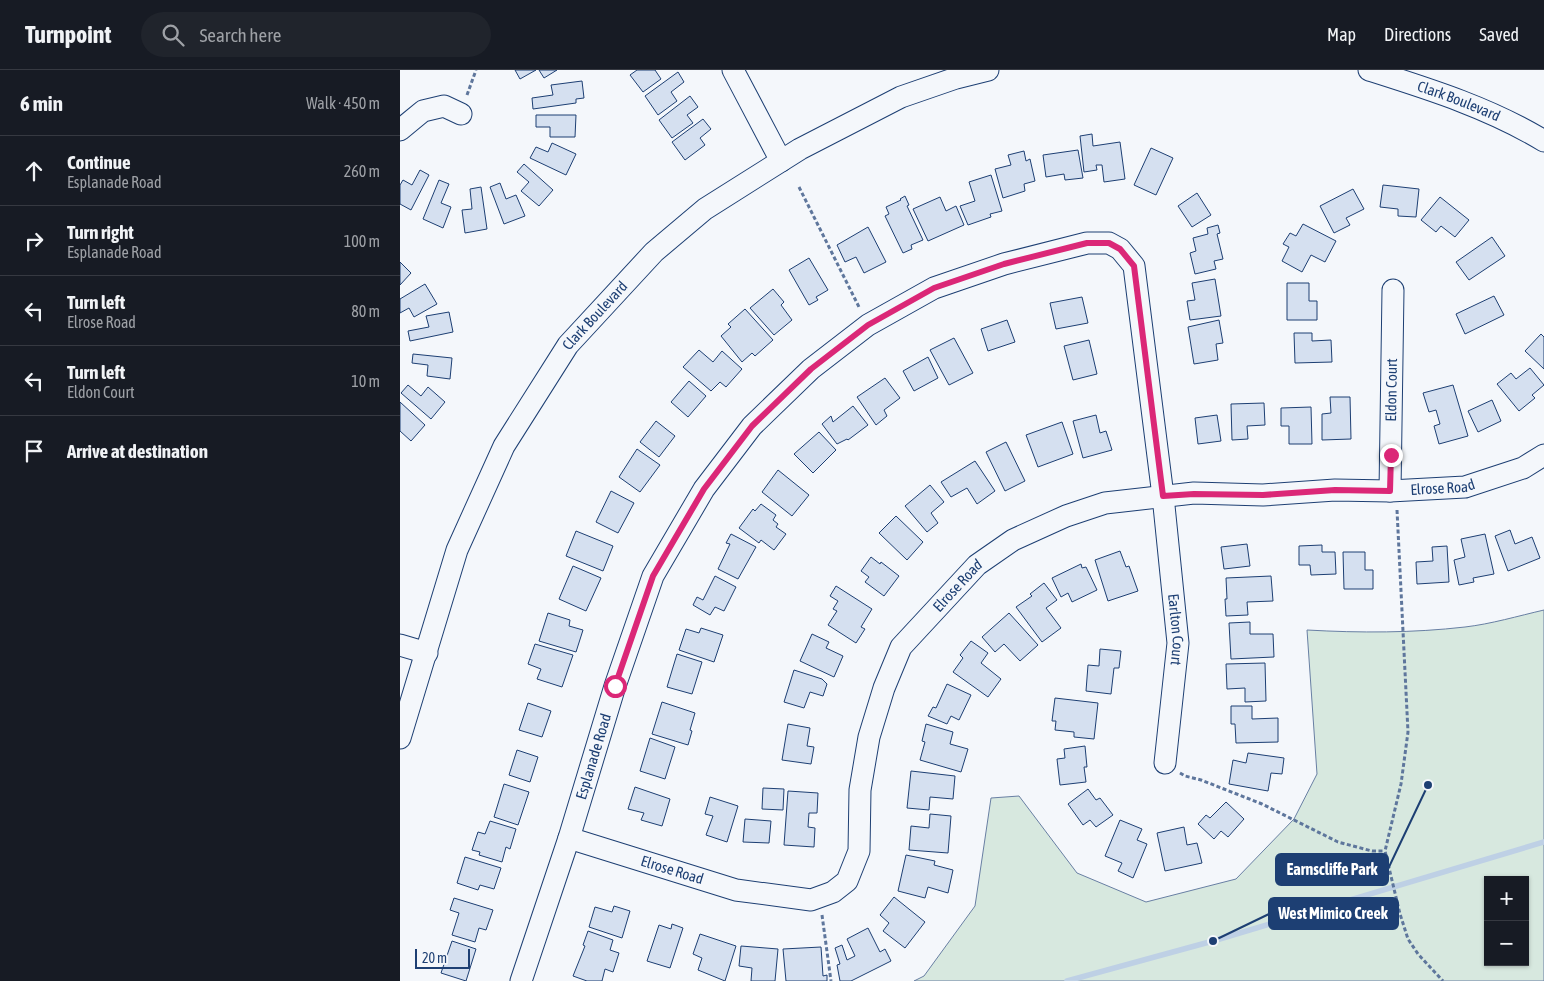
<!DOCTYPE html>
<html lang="en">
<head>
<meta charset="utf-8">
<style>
  :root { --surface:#171b24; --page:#20242c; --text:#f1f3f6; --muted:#9ea1a6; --line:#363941 }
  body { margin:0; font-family:"Asap Condensed",sans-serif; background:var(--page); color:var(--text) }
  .controls { position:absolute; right:15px; bottom:15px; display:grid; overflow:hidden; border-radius:0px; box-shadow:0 1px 4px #0004 }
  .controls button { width:45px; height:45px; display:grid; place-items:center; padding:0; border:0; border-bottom:1px solid var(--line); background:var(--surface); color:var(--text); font:25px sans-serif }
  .scale { position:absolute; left:15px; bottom:12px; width:55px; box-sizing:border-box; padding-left:5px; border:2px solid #1d3f73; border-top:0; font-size:14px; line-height:18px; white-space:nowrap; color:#1d3f73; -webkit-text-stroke:4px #f4f7fb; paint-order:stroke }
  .stop { position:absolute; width:15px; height:15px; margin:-11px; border:4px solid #db2777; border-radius:50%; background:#fff }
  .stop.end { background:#db2777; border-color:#fff; box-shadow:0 1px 5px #0008 }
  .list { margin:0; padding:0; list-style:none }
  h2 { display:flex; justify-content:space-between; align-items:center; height:65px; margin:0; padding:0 20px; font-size:21px }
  h2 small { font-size:16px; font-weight:400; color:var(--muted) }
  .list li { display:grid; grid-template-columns:32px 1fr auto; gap:15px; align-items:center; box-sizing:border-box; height:70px; padding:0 20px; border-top:1px solid var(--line) }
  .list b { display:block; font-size:19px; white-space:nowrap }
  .list p { margin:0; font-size:16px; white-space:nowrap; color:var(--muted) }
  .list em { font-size:16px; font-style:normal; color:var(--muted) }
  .icon { flex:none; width:28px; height:28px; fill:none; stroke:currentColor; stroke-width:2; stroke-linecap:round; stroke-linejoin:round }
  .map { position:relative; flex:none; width:1144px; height:911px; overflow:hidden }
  header { display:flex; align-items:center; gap:30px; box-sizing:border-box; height:70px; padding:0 25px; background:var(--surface); border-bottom:1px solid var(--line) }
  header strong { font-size:24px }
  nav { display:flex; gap:28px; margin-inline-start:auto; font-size:18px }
  .search { width:350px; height:45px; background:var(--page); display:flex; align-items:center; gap:12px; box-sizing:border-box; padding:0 18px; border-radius:28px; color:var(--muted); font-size:19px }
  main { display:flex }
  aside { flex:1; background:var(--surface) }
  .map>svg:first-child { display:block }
  .green { fill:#d7e8df; stroke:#687fa3; fill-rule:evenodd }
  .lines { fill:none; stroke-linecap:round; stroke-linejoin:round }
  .stream { stroke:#bed0e5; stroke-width:5.5 }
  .building { fill:#d5e0f0; stroke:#1d3f73 }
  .minor-casing { stroke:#1d3f73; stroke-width:23 }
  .path { stroke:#5e769c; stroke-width:3; stroke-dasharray:4 2.5; stroke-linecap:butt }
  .minor { stroke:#f4f7fb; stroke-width:21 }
  .route { stroke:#db2777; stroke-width:6 }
  .labels { text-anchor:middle; stroke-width:4; stroke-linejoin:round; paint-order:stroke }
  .street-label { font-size:15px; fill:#1d3f73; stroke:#f4f7fb }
  .leader { fill:none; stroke:#1d3f73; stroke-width:2 }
  .callout-dot { fill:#1d3f73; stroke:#f4f7fb; stroke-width:2 }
  .callout { fill:#1d3f73; stroke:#1d3f73; stroke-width:2 }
  .callout-label { font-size:16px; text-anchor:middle; font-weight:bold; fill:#fff }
</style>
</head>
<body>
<header>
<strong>Turnpoint</strong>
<div class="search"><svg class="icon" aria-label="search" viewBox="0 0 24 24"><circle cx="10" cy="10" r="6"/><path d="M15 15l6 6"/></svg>Search here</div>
<nav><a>Map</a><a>Directions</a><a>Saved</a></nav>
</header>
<main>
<aside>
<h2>6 min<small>Walk · 450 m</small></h2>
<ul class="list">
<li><svg class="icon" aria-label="ahead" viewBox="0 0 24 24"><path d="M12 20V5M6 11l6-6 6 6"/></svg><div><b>Continue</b><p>Esplanade Road</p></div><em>260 m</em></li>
<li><svg class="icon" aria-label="right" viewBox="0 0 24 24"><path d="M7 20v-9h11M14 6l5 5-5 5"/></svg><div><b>Turn right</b><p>Esplanade Road</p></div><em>100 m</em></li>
<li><svg class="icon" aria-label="left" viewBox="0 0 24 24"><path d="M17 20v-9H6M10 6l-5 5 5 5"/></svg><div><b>Turn left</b><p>Elrose Road</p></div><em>80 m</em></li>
<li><svg class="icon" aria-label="left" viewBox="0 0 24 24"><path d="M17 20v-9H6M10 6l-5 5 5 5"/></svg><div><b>Turn left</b><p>Eldon Court</p></div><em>10 m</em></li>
<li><svg class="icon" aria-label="arrive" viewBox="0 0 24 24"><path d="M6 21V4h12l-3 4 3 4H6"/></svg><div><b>Arrive at destination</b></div></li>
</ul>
</aside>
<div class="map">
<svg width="1144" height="911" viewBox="0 0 1144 911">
  <rect width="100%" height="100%" fill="#f4f7fb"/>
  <path class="green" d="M1144 540V911H514L524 906 575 836 591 728 619 726 677 803 746 832 836 809 894 749 917 704 907 560C960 563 1013 563 1065 557 1091 554 1118 546 1144 540ZM1088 810H1125V892H1088Z"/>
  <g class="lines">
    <path class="stream" d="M667 911 813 871 1144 772"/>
  </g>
  <path class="building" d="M115 0H136L120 9Z
    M139 0H157L144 8Z
    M237 0H255L261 9 243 22 230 5Z
    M278 2 284 12 271 22 277 31 258 45 245 26Z
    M182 11 184 28 176 29V33L133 39 132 28 153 25 151 15Z
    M290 26 298 37 287 45 293 53 272 68 259 50Z
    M136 45H176L175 67H150V57H136Z
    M303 49 311 59 300 68 305 75 285 90 272 72Z
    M692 64 693 76 720 72 725 109 704 112 702 95H696L697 100 684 102 680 66Z
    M152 73 176 84 166 105 130 88 136 77 148 82Z
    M751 78 773 88 756 125 734 115Z
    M678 80 683 108 665 110 664 104 646 107 643 85Z
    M624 81 626 91 630 89 635 111 624 114 625 121 603 128 595 99 611 95 608 85Z
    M124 94 153 120 139 136 121 121 129 112 117 102Z
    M20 100 29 105 11 140 0 134V115L3 110 12 115Z
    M591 105 602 141 590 144 591 147 568 155 560 136 575 131 569 112Z
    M39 110 49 114 41 133 51 137 43 158 23 149Z
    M100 113 106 129 116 125 125 146 104 154 90 117Z
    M983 115 1019 119 1016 147 998 146V139L980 137Z
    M81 117 87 159 65 163 62 140 72 139 70 119Z
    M953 119 964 139 946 148 950 155 934 163 920 136Z
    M797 123 811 145 792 157 778 136Z
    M505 126 509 135 507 136 523 170 511 175 512 179 503 183 485 146 489 144 486 137 501 130 500 129Z
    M540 127 546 141 556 136 564 155 528 171 513 139Z
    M1040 127 1069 150 1055 167 1041 156 1036 162 1021 150Z
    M903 154 936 171 925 192 911 185 902 202 882 191 889 177 883 174 890 163 896 166Z
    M818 155 820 163 817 164 823 189 814 191 816 199 795 204 790 183 796 181 793 168 808 164 807 158Z
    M468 157 486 192 464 203 456 187 445 192 437 175Z
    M1092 167 1105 186 1069 210 1056 192Z
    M409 188 428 220 416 227 418 230 409 235 389 200Z
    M0 192 11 203 0 215Z
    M815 209 821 246 790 250 787 231 795 230 792 213Z
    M887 213H909V231H917V250H887Z
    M25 214 37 234 14 247 9 238 0 243V229Z
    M373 219 384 232 381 235 392 250 374 265 350 238Z
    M1094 226 1104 245 1065 264 1056 244Z
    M682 227 688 253 656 259 650 233Z
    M345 239 373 270 355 286 352 283 342 292 321 266 331 257 328 254Z
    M49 242 53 262 10 271 8 261 29 257 26 246Z
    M607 250 615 272 588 281 581 259Z
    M819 250 823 273 816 274 818 290 794 294 788 257Z
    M894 263H912V271L931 270 932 292 895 293Z
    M1141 264 1144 267V299L1125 281Z
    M554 268 573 303 549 315 530 280Z
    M689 270 697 304 673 310 664 276Z
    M299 280 313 292 322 281 342 299 326 317 320 312 311 321 283 297Z
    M13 284 52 288 50 309 27 306 28 295 12 293Z
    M528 287 538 308 514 321 503 301Z
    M1130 298 1144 315 1132 325 1135 328 1119 341 1097 314 1111 303 1116 309Z
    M485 308 500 328 484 340 487 346 476 355 457 327Z
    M289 311 306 326 288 347 271 332Z
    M8 315 21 326 28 317 45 332 31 349 1 323Z
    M1053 315 1068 366 1039 374 1034 356 1040 354 1036 340 1029 342 1023 323Z
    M930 327H950L951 369 922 370V344L931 343Z
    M1092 330 1101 351 1078 362 1068 341Z
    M0 332 25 355 11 371 0 361Z
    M864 333 865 355 847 356 848 369 832 370 831 334Z
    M453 336 468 355 448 370 447 369 437 374 422 354 431 346 433 352Z
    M911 337 912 374H889V356H881V338Z
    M696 345 700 363 706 361 712 380 683 388 673 351Z
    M817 345 821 371 798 374 795 348Z
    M256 351 275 366 259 387 240 372Z
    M662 352 673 384 638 397 626 365Z
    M419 362 436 380 413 403 394 384Z
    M606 372 625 411 605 421 586 382Z
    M237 379 260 395 240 422 219 407Z
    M575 391 595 421 577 434 567 418 551 427 541 412Z
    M378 400 409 425 392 446 362 422Z
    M530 415 544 432 531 443 538 453 527 462 505 436Z
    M211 421 234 433 218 463 196 452Z
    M361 434 376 445 373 450 378 454 376 457 386 464 374 480 361 470 359 473 339 458 353 439 355 441Z
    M496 446 523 472 507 490 479 463Z
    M1110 460 1115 474 1132 467 1140 488 1108 501 1095 466Z
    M176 461 213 476 203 501 166 486Z
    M331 464 356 477 338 509 318 499 330 474 326 473Z
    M1085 464 1094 504 1073 508 1074 512 1059 515 1054 490 1065 487 1061 469Z
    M847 474 850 496 824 499 821 477Z
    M922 475V482H935L936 504 911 505 910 495H899V476Z
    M1047 476 1049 512 1017 514 1016 492 1033 491 1032 477Z
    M720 481 726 497 729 496 738 521 708 531 695 490Z
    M943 482H965V500H973V519H944Z
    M471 487 480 494 481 492 499 506 484 526 465 512 469 507 461 501Z
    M681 494 682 498 686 497 697 520 672 532 668 523 661 527 652 508Z
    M173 496 201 508 186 541 159 529Z
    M315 506 336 517 324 541 315 537 310 545 293 535 297 527 303 530Z
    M871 506 873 531 847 532 848 545 826 546 825 529H827L826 508Z
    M644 513 657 530 646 538 661 558 642 572 616 537 632 526 630 524Z
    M436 516 472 539 461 557 465 559 456 573 428 555 437 541 433 539 438 531 430 526Z
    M148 543 170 550 169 556 183 560 176 582 139 571Z
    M609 543 638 575 620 591 604 574 595 582 582 567Z
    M850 552V564H873L874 587 831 589 829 553Z
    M301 558 323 565 314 592 279 580 286 559 299 563Z
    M412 564 429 572 426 578 443 586 434 607 400 591Z
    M571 571 588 583 581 593 601 609 588 627 553 602 563 588 560 585Z
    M135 574 173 585 162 617 137 609 141 599 128 594Z
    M700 579 721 581 719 598H714L711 624 686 621 688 595 699 596Z
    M277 584 302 592 292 624 267 617Z
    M865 593 866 631 845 632V618L827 619 826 594Z
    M394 600 422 609 427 614 423 626 410 622 404 638 384 632Z
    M547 614 571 625 559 650 551 646 547 654 528 646 533 637 536 638Z
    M655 628 698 633 694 669 674 667V662L655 660 656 651H652Z
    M262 632 295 643 290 660 292 661 288 675 252 664Z
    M128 633 151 641 142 667 119 660Z
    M831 636H852V649L878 648V672L836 673 835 654H831Z
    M388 654 410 658 407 676 414 677 411 694 382 690Z
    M526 654 553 662 550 674 568 679 561 702 520 690 525 672 522 671Z
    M250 668 275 677 265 709 240 701Z
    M685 676 687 697H684L686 712 660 715 657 689 665 688 664 679Z
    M117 680 138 687 130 712 109 705Z
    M848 683 884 688 882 704 871 703 868 721 829 714 833 690 846 693Z
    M511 701 555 706 553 729 530 727 529 740 507 738Z
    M104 714 129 722 118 755 94 747Z
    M235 717 270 729 262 756 241 750 244 743 228 739Z
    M363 718 384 719 383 740 362 739Z
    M688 719 696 730 700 728 713 745 696 757 690 750 683 755 668 734Z
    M388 721 418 723 417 743H409L408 757 415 758 414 777 384 775Z
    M310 727 338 736 327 772 306 765 313 746 305 744Z
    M826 732 844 749 828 767 821 761 814 769 798 754 806 745 810 748Z
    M530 744 551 746 548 783 509 780 511 756 529 758Z
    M345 749 371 751 369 773 343 772Z
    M720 750 742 759 737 770 747 774 733 808 718 801 722 793 705 786Z
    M90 751 116 759 110 779 106 777 102 792 79 785 80 782 72 780 78 762 85 764Z
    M784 757 787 775 797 773 802 793 765 801 757 763Z
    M506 785 535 791 534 795 553 800 548 823 528 817 525 828 498 821Z
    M65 787 101 798 94 819 80 815 78 820 57 813Z
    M494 827 525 852 505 878 483 861 489 853 480 845Z
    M54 828 93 840 86 860 79 858 75 872 52 865 59 843 50 840Z
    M214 836 230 841 222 868 189 857 195 837 212 842Z
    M272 854 283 858 270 898 247 891 259 855 271 859Z
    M468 858 480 882 485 879 491 891 451 911H440L437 895 440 894 435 878 442 875 447 890 455 886 447 869Z
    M188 861 213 870 210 880 219 883 213 902 205 899 202 911H187L173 906 185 876 183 875Z
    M300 864 336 876 325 911 298 900 302 888 293 884Z
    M52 871 76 879 66 911 41 903Z
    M341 876 378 879 375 911H351L352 898 339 896Z
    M421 877 423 906 427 905V911H386L383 879Z"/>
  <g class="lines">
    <defs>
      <g id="minor">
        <path d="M333 0 381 91"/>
        <path id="s1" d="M969 0C1029 19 1090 38 1144 71"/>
        <path d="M0 60 23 41 44 36 61 44"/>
        <path id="s2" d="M990 421 993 220"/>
        <path d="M0 575 27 583"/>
        <path id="s3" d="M0 668 57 480 104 376 168 275 254 182 305 139 400 79 501 27 556 8 588 0"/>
        <path id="s4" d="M169 768 336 820 411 830 433 822 447 811 459 781 460 720 469 667 484 618 501 577 577 495 613 470 666 446 705 433 794 423 863 425 935 420 990 421 1065 417 1123 398 1144 385"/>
        <path id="s5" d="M121 911 169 768 215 616 253 506 304 419 352 356 411 299 468 255 534 218 604 194 687 173H709L720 179 734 196 763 426 778 573 765 693"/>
      </g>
    </defs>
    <use href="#minor" class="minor-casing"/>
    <path class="path" d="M67 25 76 0
      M399 117 460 239
      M997 440 1008 662 1001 714 985 781 1000 844 1008 869 1018 884 1043 911
      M780 703 785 706 801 710 862 734 938 772 972 781H985
      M422 845 431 911"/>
    <use href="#minor" class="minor"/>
  </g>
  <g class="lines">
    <path class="route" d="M215 616 253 506 304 419 352 356 411 299 468 255 534 218 604 194 687 173H709L720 179 734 196 763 426 794 424 863 425 935 420 990 421 991 385"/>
  </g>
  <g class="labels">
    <g class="street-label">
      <text dy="5" stroke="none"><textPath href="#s1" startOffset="95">Clark Boulevard</textPath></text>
      <text dy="5" stroke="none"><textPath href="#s3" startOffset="470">Clark Boulevard</textPath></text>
      <text dy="5" stroke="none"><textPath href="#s2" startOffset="101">Eldon Court</textPath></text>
      <text dy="5" stroke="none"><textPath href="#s4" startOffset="1128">Elrose Road</textPath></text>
      <text dy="5" stroke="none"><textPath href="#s4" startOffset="618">Elrose Road</textPath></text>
      <text dy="5" stroke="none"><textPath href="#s5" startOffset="1418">Earlton Court</textPath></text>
      <text dy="5" stroke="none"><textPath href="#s5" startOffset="236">Esplanade Road</textPath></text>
      <text dy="5" stroke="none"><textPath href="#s4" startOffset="108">Elrose Road</textPath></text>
    </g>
  </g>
  <path class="leader" d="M1028 715L988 799M813 871L869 844"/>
  <g class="callout-dot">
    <circle cx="1028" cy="715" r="5"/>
    <circle cx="813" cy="871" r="5"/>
  </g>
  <g class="callout">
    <rect x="876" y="784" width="112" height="31" rx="5"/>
    <rect x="869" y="828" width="129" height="31" rx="5"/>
  </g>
  <g class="callout-label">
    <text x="932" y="805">Earnscliffe Park</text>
    <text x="933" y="849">West Mimico Creek</text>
  </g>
</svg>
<div class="controls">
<button>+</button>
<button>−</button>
</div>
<div class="scale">20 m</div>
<div class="stop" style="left:215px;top:616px"></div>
<div class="stop end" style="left:991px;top:385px"></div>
</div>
</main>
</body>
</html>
